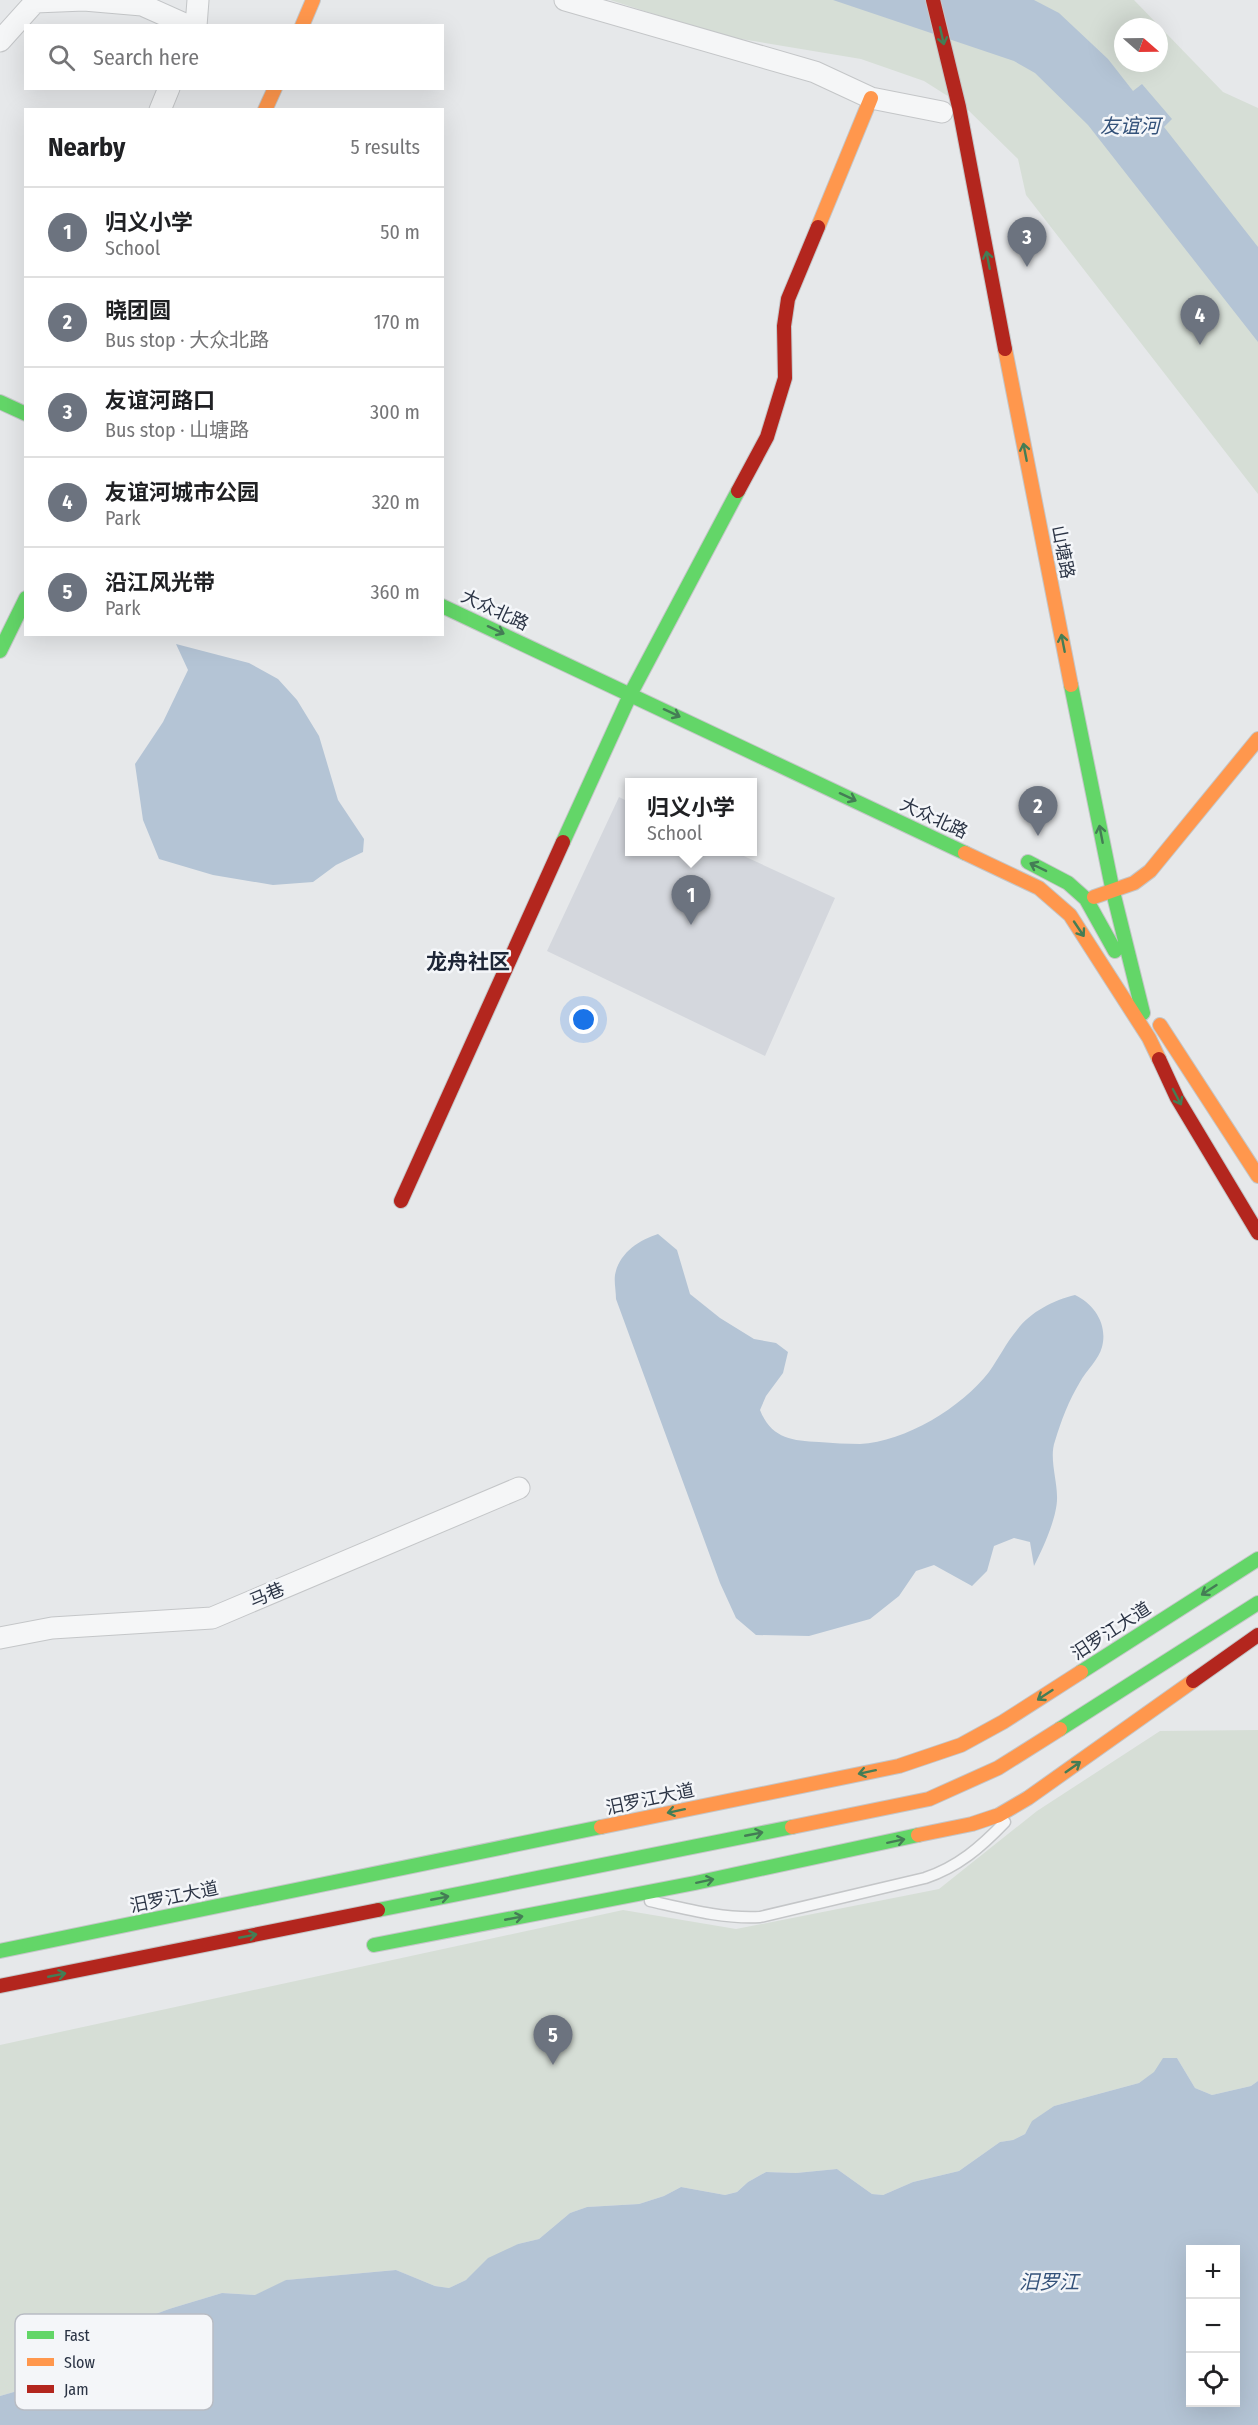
<!DOCTYPE html>
<html lang="en">
<head>
<meta charset="utf-8">
<style>
  :root { --surface:#fff; --page:#f6f6f6; --text:#202124; --muted:#757577; --line:#e0e0e0; --accent:#6c737f }
  body { margin:0; font-family:"Fira Sans Condensed","Noto Sans SC",sans-serif; background:var(--page); color:var(--text) }
  .controls { position:absolute; right:18px; bottom:18px; display:grid; overflow:hidden; border-radius:0px; box-shadow:0 6px 24px #0002 }
  .controls button { width:54px; height:54px; display:grid; place-items:center; padding:0; border:0; border-bottom:2px solid var(--line); background:var(--surface); color:var(--text); font:30px sans-serif }
  .compass { position:absolute; left:1114px; top:18px; width:54px; height:54px; border-radius:50%; background:var(--surface); box-shadow:0 6px 24px #0002; rotate:110deg }
  .you { position:absolute; left:584px; top:1020px; width:21px; height:21px; margin:-15px; border:4px solid #fff; border-radius:50%; background:#1a73e8; box-shadow:0 0 0 9px #1a73e833 }
  .badge { display:grid; place-items:center; width:39px; height:39px; border-radius:50%; background:var(--accent); color:#fff; font-size:20px; font-weight:700 }
  .pin { position:absolute; translate:-50% -50px; filter:drop-shadow(0 2px 3px #0008) }
  .pin::after { content:''; position:absolute; top:32px; width:21px; height:18px; background:inherit; clip-path:polygon(0 0,100% 0,50% 100%) }
  .popup { position:absolute; left:625px; top:778px; width:132px; height:78px; box-sizing:border-box; display:grid; place-content:center; border-radius:0px; background:var(--surface); filter:drop-shadow(0 2px 4px #0005); font-size:20px; white-space:nowrap; color:var(--muted) }
  .popup b { font-size:22px; color:var(--text) }
  .popup::after { content:''; position:absolute; left:50%; top:100%; margin-left:-12px; border:12px solid transparent; border-top-color:var(--surface) }
  .list { margin:0; padding:0; list-style:none }
  h2 { display:flex; justify-content:space-between; align-items:center; height:78px; margin:0; padding:0 24px; font-size:26px }
  h2 small { font-size:20px; font-weight:400; color:var(--muted) }
  .list li { display:grid; grid-template-columns:39px 1fr auto; gap:18px; align-items:center; box-sizing:border-box; height:90px; padding:0 24px; border-top:2px solid var(--line) }
  .list b { display:block; font-size:22px; white-space:nowrap }
  .list p { margin:0; font-size:20px; white-space:nowrap; color:var(--muted) }
  .list em { font-size:20px; font-style:normal; color:var(--muted) }
  .icon { flex:none; width:33px; height:33px; fill:none; stroke:currentColor; stroke-width:2; stroke-linecap:round; stroke-linejoin:round }
  .map { position:relative; flex:none; width:1258px; height:2425px; overflow:hidden }
  .search { position:absolute; background:var(--surface); box-shadow:0 6px 24px #0002; left:24px; top:24px; width:420px; height:66px; display:flex; align-items:center; gap:15px; box-sizing:border-box; padding:0 21px; border-radius:0px; color:var(--muted); font-size:22px }
  .panel { position:absolute; background:var(--surface); box-shadow:0 6px 24px #0002; left:24px; top:108px; width:420px; height:528px; border-radius:0px }
  .map>svg:first-child { display:block }
  .built { fill:#d4d7dd }
  .green { fill:#d6ded6; fill-rule:evenodd }
  .water { fill:#b4c4d5; fill-rule:evenodd }
  .lines { fill:none; stroke-linecap:round; stroke-linejoin:round }
  .lane-casing { stroke:#c4c6c8; stroke-width:13 }
  .street-casing { stroke:#c4c6c8; stroke-width:23 }
  .fast-casing { stroke:#c4c6c8; stroke-width:16 }
  .slow-casing { stroke:#c4c6c8; stroke-width:16 }
  .jam-casing { stroke:#c4c6c8; stroke-width:16 }
  .lane { stroke:#f5f6f7; stroke-width:10 }
  .street { stroke:#f5f6f7; stroke-width:21 }
  .fast { stroke:#63d668; stroke-width:14 }
  .slow { stroke:#ff974d; stroke-width:14 }
  .jam { stroke:#b3261e; stroke-width:14 }
  .oneway { stroke:#447d55 }
  .labels { text-anchor:middle; stroke-width:5; stroke-linejoin:round; paint-order:stroke }
  .street-label { font-size:18px; fill:#2b3445; stroke:#f4f6f9 }
  .water-label { font-size:20px; font-style:italic; fill:#34527a; stroke:#f4f6f9 }
  .quarter-label { font-size:21px; font-weight:bold; fill:#1d2536; stroke:#f4f6f9 }
  .key { fill:#f4f6f9; stroke:#b8bcc3; stroke-width:1.5 }
  .key-label { font-size:16px; fill:#2b3445 }
</style>
</head>
<body>
<div class="map">
<svg width="1258" height="2425" viewBox="0 0 1258 2425">
  <rect width="100%" height="100%" fill="#e6e8ea"/>
  <path class="built" d="M619 797 629 802 630 852H735L835 898 765 1056 547 951Z"/>
  <path class="green" d="M610 0H1134L1223 92 1258 108V494L1026 195 1018 159 965 107 924 81 861 59 723 36ZM1123 27H1159V63H1123Z
    M1258 1730V2081L1251 2086 1212 2095 1195 2088 1177 2058 1139 2083 1054 2106 1033 2121 1025 2134 1013 2140 1000 2142 959 2171 913 2182 883 2195 872 2194 837 2169 796 2173 766 2172 748 2182 737 2192 725 2195 681 2187 664 2196 639 2204 587 2207 570 2213 539 2239 518 2244 466 2280 449 2288 435 2286 396 2270 287 2280 256 2295 222 2293 169 2309 73 2345 38 2385 0 2396V2045L623 1910 736 1929 939 1889 1037 1811 1160 1731Z"/>
  <path class="water" d="M833 0H1034L1059 13 1108 59 1133 91 1142 84 1172 119 1164 127 1258 247V342L1088 125 1035 73 1014 61Z
    M176 644 249 663 278 679 297 700 319 736 338 800 364 839 363 852 336 865 313 882 273 885 213 875 159 859 143 820 135 764 163 722 188 670Z
    M658 1234 677 1250 690 1294 720 1318 754 1339 776 1343 788 1352 783 1373 766 1396 760 1410C771 1438 791 1441 819 1442 833 1443 847 1444 860 1444 905 1442 962 1407 989 1372 999 1358 1006 1343 1017 1330 1030 1312 1054 1300 1075 1295 1094 1304 1108 1324 1102 1347 1099 1359 1086 1371 1080 1382 1069 1400 1061 1421 1055 1441 1049 1457 1057 1480 1057 1496 1058 1516 1043 1548 1034 1566L1030 1542 1014 1538 994 1546 987 1571 972 1586 934 1565 916 1571 899 1596 870 1619 809 1636 756 1635 736 1618 720 1583 616 1299C616 1291 614 1282 615 1275 619 1253 639 1240 658 1234Z
    M1163 2058H1177L1195 2088 1212 2095 1251 2086 1258 2081V2425H0V2396L38 2385 73 2345 169 2309 222 2293 255 2295 286 2280 396 2270 435 2286 449 2288 466 2280 488 2258 518 2244 539 2239 570 2213 587 2207 639 2204 664 2196 681 2187 725 2195 737 2192 748 2182 766 2172 796 2173 837 2169 872 2194 883 2195 913 2182 959 2171 1000 2142 1013 2140 1025 2134 1032 2121 1054 2106 1139 2083 1154 2072ZM1190 2250H1236V2402H1190Z"/>
  <g class="lines">
    <defs>
      <path id="lane" d="M650 1901C686 1909 723 1919 760 1917L925 1878C958 1867 981 1847 1005 1822"/>
      <path id="street" d="M84 0 142 5
        M142 0V5L189 26
        M565 0 815 72 871 98 942 112
        M196 26 198 0
        M0 41 35 2 84 0
        M160 110 169 88
        M0 1638 52 1628 212 1618 519 1488"/>
      <path id="fast" d="M0 402 26 414
        M442 606 965 853
        M0 651 26 598
        M1071 685 1113 892 1143 1013
        M563 842 631 693 738 491
        M1028 862 1068 883 1086 899 1115 951
        M1081 1672 1258 1559
        M1060 1729 1258 1603
        M378 1910 792 1827
        M374 1945 695 1883 918 1835
        M0 1951 601 1827"/>
      <path id="slow" d="M302 26 313 0
        M265 110 275 88
        M818 227 871 98
        M1005 349 1071 685
        M965 853 1039 888 1070 915 1149 1038 1159 1059
        M1094 897 1134 883 1150 871 1258 739
        M1160 1025 1258 1176
        M601 1827 899 1766 961 1745 1003 1722 1081 1672
        M792 1827 929 1799 998 1768 1060 1729
        M918 1835 972 1824 999 1815 1028 1798 1193 1681"/>
      <path id="jam" d="M933 0 959 107 1005 349
        M738 491 767 437 785 378 784 326 788 299 818 227
        M1159 1059 1177 1098 1258 1233
        M401 1201 563 842
        M1193 1681 1258 1635
        M0 1986 378 1910"/>
    </defs>
    <use href="#lane" class="lane-casing"/>
    <use href="#street" class="street-casing"/>
    <use href="#fast" class="fast-casing"/>
    <use href="#slow" class="slow-casing"/>
    <use href="#jam" class="jam-casing"/>
    <use href="#lane" class="lane"/>
    <use href="#street" class="street"/>
    <use href="#fast" class="fast"/>
    <use href="#slow" class="slow"/>
    <use href="#jam" class="jam"/>
  </g>
  <defs><path id="oneway-shaft" d="M-6 0H5M1.5-3L5.5 0L1.5 3" fill="none" stroke-width="1.6" stroke-linecap="round" stroke-linejoin="round" transform="scale(1.5)"/></defs>
  <g class="oneway">
    <use href="#oneway-shaft" transform="translate(942 36) rotate(77)"/>
    <use href="#oneway-shaft" transform="translate(988 260) rotate(-101)"/>
    <use href="#oneway-shaft" transform="translate(1025 452) rotate(-101)"/>
    <use href="#oneway-shaft" transform="translate(496 630) rotate(25)"/>
    <use href="#oneway-shaft" transform="translate(1063 643) rotate(-101)"/>
    <use href="#oneway-shaft" transform="translate(672 713) rotate(25)"/>
    <use href="#oneway-shaft" transform="translate(848 797) rotate(25)"/>
    <use href="#oneway-shaft" transform="translate(1101 834) rotate(-101)"/>
    <use href="#oneway-shaft" transform="translate(1038 867) rotate(-154)"/>
    <use href="#oneway-shaft" transform="translate(1079 929) rotate(56)"/>
    <use href="#oneway-shaft" transform="translate(1177 1097) rotate(62)"/>
    <use href="#oneway-shaft" transform="translate(1209 1590) rotate(147)"/>
    <use href="#oneway-shaft" transform="translate(1045 1695) rotate(147)"/>
    <use href="#oneway-shaft" transform="translate(1073 1767) rotate(-35)"/>
    <use href="#oneway-shaft" transform="translate(867 1772) rotate(168)"/>
    <use href="#oneway-shaft" transform="translate(676 1811) rotate(168)"/>
    <use href="#oneway-shaft" transform="translate(754 1834) rotate(-11)"/>
    <use href="#oneway-shaft" transform="translate(896 1841) rotate(-12)"/>
    <use href="#oneway-shaft" transform="translate(705 1881) rotate(-12)"/>
    <use href="#oneway-shaft" transform="translate(440 1898) rotate(-11)"/>
    <use href="#oneway-shaft" transform="translate(514 1918) rotate(-11)"/>
    <use href="#oneway-shaft" transform="translate(248 1936) rotate(-11)"/>
    <use href="#oneway-shaft" transform="translate(57 1975) rotate(-11)"/>
  </g>
  <g class="labels">
    <g class="street-label">
      <text transform="translate(1063 552) rotate(79)" y="6">山塘路</text>
      <text transform="translate(495 610) rotate(25)" y="6">大众北路</text>
      <text transform="translate(934 818) rotate(25)" y="6">大众北路</text>
      <text transform="translate(267 1595) rotate(-23)" y="6">马巷</text>
      <text transform="translate(1111 1631) rotate(-33)" y="6">汨罗江大道</text>
      <text transform="translate(650 1799) rotate(-12)" y="6">汨罗江大道</text>
      <text transform="translate(174 1897) rotate(-12)" y="6">汨罗江大道</text>
    </g>
    <g class="water-label">
      <text x="1130" y="133">友谊河</text>
      <text x="1049" y="2289">汨罗江</text>
    </g>
    <g class="quarter-label">
      <text x="468" y="969">龙舟社区</text>
    </g>
  </g>
  <rect x="15" y="2314" width="198" height="96" rx="9" class="key"/>
  <rect x="27" y="2331" width="27" height="8" fill="#63d668"/>
  <rect x="27" y="2358" width="27" height="8" fill="#ff974d"/>
  <rect x="27" y="2385" width="27" height="8" fill="#b3261e"/>
  <g class="key-label">
    <text x="64" y="2341">Fast</text>
    <text x="64" y="2368">Slow</text>
    <text x="64" y="2395">Jam</text>
  </g>
</svg>
<div class="controls">
<button>+</button>
<button>−</button>
<button><svg class="icon" aria-label="locate" viewBox="0 0 24 24"><circle cx="12" cy="12" r="6"/><path d="M12 2v4M12 18v4M2 12h4M18 12h4"/></svg></button>
</div>
<svg class="compass" viewBox="-18 -18 36 36"><path d="M0-13l5 13h-10z" fill="#e53935"/><path d="M0 13l5-13h-10z" fill="#757577"/></svg>
<div class="you"></div>
<div class="pin badge" style="left:691px;top:925px">1</div>
<div class="popup"><b>归义小学</b>School</div>
<div class="pin badge" style="left:1038px;top:836px">2</div>
<div class="pin badge" style="left:1027px;top:267px">3</div>
<div class="pin badge" style="left:1200px;top:345px">4</div>
<div class="pin badge" style="left:553px;top:2065px">5</div>
<div class="search"><svg class="icon" aria-label="search" viewBox="0 0 24 24"><circle cx="10" cy="10" r="6"/><path d="M15 15l6 6"/></svg>Search here</div>
<section class="panel">
<h2>Nearby<small>5 results</small></h2>
<ul class="list">
<li><span class="badge">1</span><div><b>归义小学</b><p>School</p></div><em>50 m</em></li>
<li><span class="badge">2</span><div><b>晓团圆</b><p>Bus stop · 大众北路</p></div><em>170 m</em></li>
<li><span class="badge">3</span><div><b>友谊河路口</b><p>Bus stop · 山塘路</p></div><em>300 m</em></li>
<li><span class="badge">4</span><div><b>友谊河城市公园</b><p>Park</p></div><em>320 m</em></li>
<li><span class="badge">5</span><div><b>沿江风光带</b><p>Park</p></div><em>360 m</em></li>
</ul>
</section>
</div>
</body>
</html>
